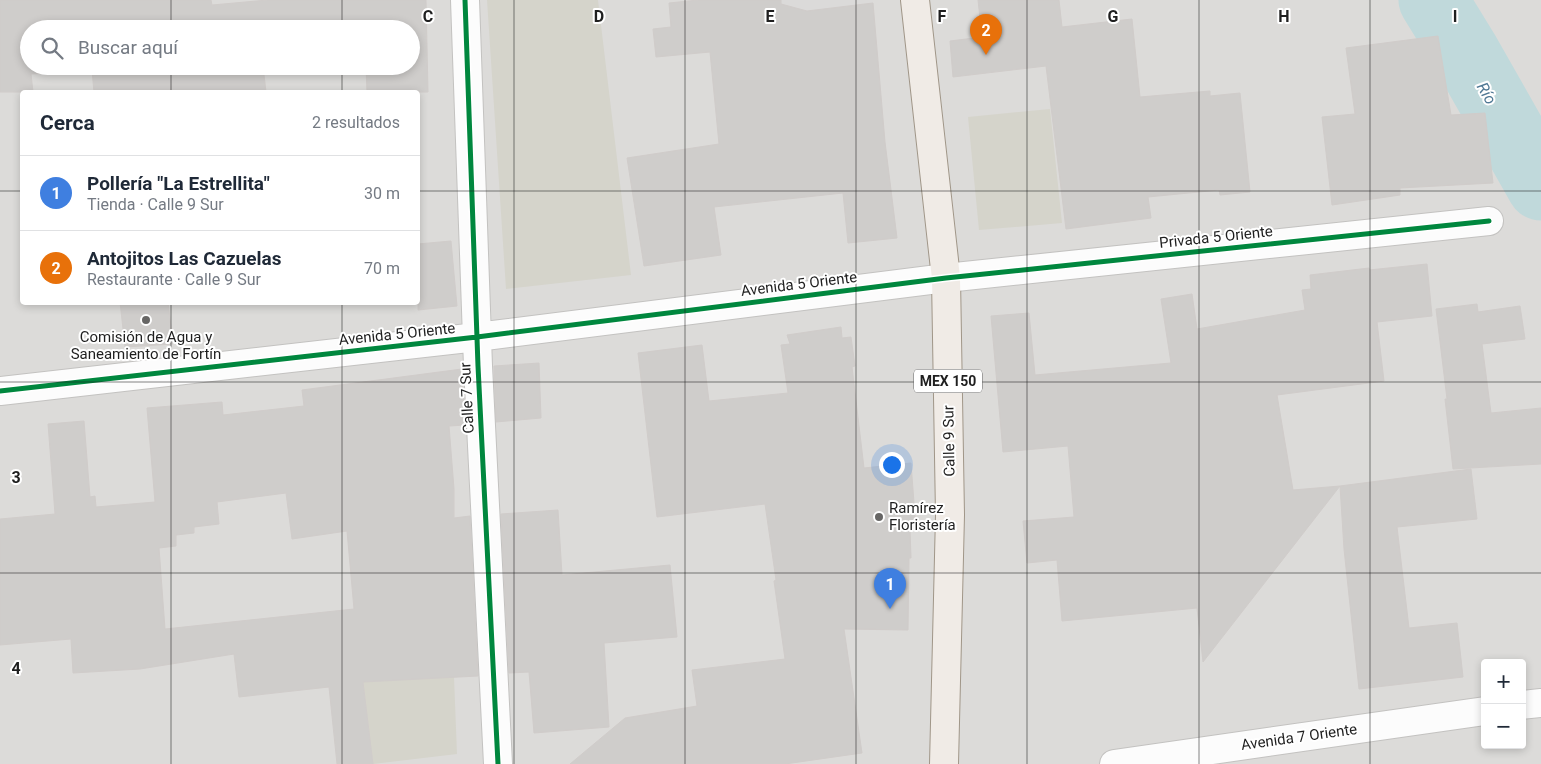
<!DOCTYPE html>
<html lang="es">
<head>
<meta charset="utf-8">
<style>
  :root { --surface:#fff; --page:#f2f2f3; --text:#1f2937; --muted:#747a83; --line:#e0e1e3; --accent:#676665 }
  body { margin:0; font-family:Roboto,sans-serif; background:var(--page); color:var(--text) }
  .controls { position:absolute; right:15px; bottom:15px; display:grid; overflow:hidden; border-radius:5px; box-shadow:0 2px 8px #0003 }
  .controls button { width:45px; height:45px; display:grid; place-items:center; padding:0; border:0; border-bottom:1px solid var(--line); background:var(--surface); color:var(--text); font:25px sans-serif }
  .you { position:absolute; left:891px; top:464px; width:18px; height:18px; margin:-12px; border:4px solid #fff; border-radius:50%; background:#1a73e8; box-shadow:0 0 0 8px #1a73e833 }
  .badge { display:grid; place-items:center; width:32px; height:32px; border-radius:50%; background:var(--accent); color:#fff; font-size:16px; font-weight:700 }
  .pin { position:absolute; translate:-50% -41px; filter:drop-shadow(0 1px 2px #0008) }
  .pin::after { content:''; position:absolute; top:26px; width:18px; height:15px; background:inherit; clip-path:polygon(0 0,100% 0,50% 100%) }
  .list { margin:0; padding:0; list-style:none }
  h2 { display:flex; justify-content:space-between; align-items:center; height:65px; margin:0; padding:0 20px; font-size:21px }
  h2 small { font-size:16px; font-weight:400; color:var(--muted) }
  .list li { display:grid; grid-template-columns:32px 1fr auto; gap:15px; align-items:center; box-sizing:border-box; height:75px; padding:0 20px; border-top:1px solid var(--line) }
  .list b { display:block; font-size:19px; white-space:nowrap }
  .list p { margin:0; font-size:16px; white-space:nowrap; color:var(--muted) }
  .list em { font-size:16px; font-style:normal; color:var(--muted) }
  .icon { flex:none; width:28px; height:28px; fill:none; stroke:currentColor; stroke-width:2; stroke-linecap:round; stroke-linejoin:round }
  .map { position:relative; flex:none; width:1541px; height:764px; overflow:hidden }
  .search { position:absolute; background:var(--surface); box-shadow:0 2px 8px #0003; left:20px; top:20px; width:400px; height:55px; display:flex; align-items:center; gap:12px; box-sizing:border-box; padding:0 18px; border-radius:28px; color:var(--muted); font-size:19px }
  .panel { position:absolute; background:var(--surface); box-shadow:0 2px 8px #0003; left:20px; top:90px; width:400px; height:215px; border-radius:5px }
  .map>svg:first-child { display:block }
  .residential { fill:#dcdbd9; fill-rule:evenodd }
  .religious { fill:#dbdad9 }
  .construction { fill:#d5d4cb }
  .lines { fill:none; stroke-linecap:round; stroke-linejoin:round }
  .river { stroke:#c0d9db; stroke-width:69 }
  .building { fill:#cfcdcb; stroke:#d0ccca; fill-rule:evenodd }
  .minor-casing { stroke:#c3c2c0; stroke-width:30 }
  .major-casing { stroke:#a09688; stroke-width:30 }
  .minor { stroke:#fcfcfc; stroke-width:28 }
  .major { stroke:#f0ebe6; stroke-width:28 }
  .cycleway-casing { stroke:#fff; stroke-width:8 }
  .cycleway { stroke:#00873e; stroke-width:5 }
  .grid { fill:none; stroke:#1f1f1f; stroke-width:1; stroke-opacity:0.55 }
  .poi-dot { fill:#676665; stroke:#fff; stroke-width:2 }
  .labels { text-anchor:middle; stroke-width:4; stroke-linejoin:round; paint-order:stroke }
  .shield { fill:#fff; stroke:#626262; stroke-width:1 }
  .shield-label { font-size:14px; font-weight:bold; fill:#1f1f1f }
  .street-label { font-size:15px; fill:#1f1f1f; stroke:#fff }
  .poi-label { font-size:15px; fill:#1f1f1f; stroke:#fff }
  .water-label { font-size:16px; font-style:italic; fill:#507894; stroke:#fff }
  .grid-label { font-size:16px; text-anchor:middle; font-weight:bold; fill:#1f1f1f; stroke:#fff; stroke-width:4; stroke-linejoin:round; paint-order:stroke }
</style>
</head>
<body>
<div class="map">
<svg width="1541" height="764" viewBox="0 0 1541 764">
  <rect width="100%" height="100%" fill="#edebe8"/>
  <path class="residential" d="M0 0H1541V764H0ZM29 29H411V66H29ZM22 92H418V302H22ZM1485 663H1522V745H1485Z"/>
  <path class="religious" d="M781 0H873V3L782 14Z"/>
  <path class="construction" d="M487 0H598L631 275 506 289Z
    M1050 109 1062 223 979 230 968 117Z
    M454 677 457 754 373 764 363 682Z"/>
  <g class="lines">
    <path class="river" d="M1433 0 1465 52 1541 186"/>
  </g>
  <path class="building" d="M0 0H211L212 5 267 0H426L428 92H367L366 66H411V29H29V66H263L266 92H94L92 70 31 74 33 92H0Z
    M698 0H781V4L807 11 873 3 885 142 897 238 848 243 843 193 714 207 721 255 644 266 627 158 719 144 710 52 656 57 653 29 671 27 669 3Z
    M978 0H1059L1062 27 1132 19 1140 97 1210 91V96L1240 93 1250 192 1220 195 1219 190 1148 197 1151 218 1066 229 1046 66 953 77 950 41 982 37Z
    M1438 36 1451 115 1485 113 1493 183 1400 188V195L1332 205 1322 117 1355 114 1346 48Z
    M451 241 457 306 418 310V244Z
    M1427 264 1432 316 1377 322 1384 381 1277 395 1293 490 1340 486 1203 662 1197 608 1062 621 1057 560 1027 563 1023 521 1074 517 1068 446 1003 452 991 316 1029 313 1035 375 1171 363 1161 299 1192 294 1197 329 1305 310 1302 290 1311 289 1310 275 1369 268V270Z
    M120 302H168L173 344 125 347Z
    M1477 304 1478 312 1520 306 1525 339 1482 344 1491 413 1541 408V464L1453 469 1445 399H1447L1436 309Z
    M841 327 842 338 851 337 855 366 852 367 864 468 911 463 916 529 910 530 911 558H909L908 630 844 629 862 753 785 764H570L625 718 697 706 692 670 785 659 774 581 776 580 765 504 657 517 638 353 702 345 709 401 788 393 781 345 790 344 787 335Z
    M539 363 541 418 496 422 494 366Z
    M462 369 465 425 449 426 454 489V518L470 516 478 676 363 682 373 764H337L329 687 239 697 234 654 140 669 73 673 71 639 0 645V519L55 514 48 424 84 421 90 497 95 496 96 507 155 502 147 408 222 402 223 415 304 406 302 390ZM286 493 292 539 347 531 354 609 165 629 159 548 176 546V535L194 533V527L219 524 217 502Z
    M1471 469 1477 519 1397 527 1409 628 1457 623 1463 677 1359 689 1344 549 1340 486Z
    M558 510 562 575 670 565 677 637 604 643 609 727 534 733 529 672 509 673 501 514Z"/>
  <g class="lines">
    <defs>
      <path id="minor" d="M465 0 478 366 498 764
        M0 391 477 337 946 278 1489 221
        M1522 705 1541 703
        M1114 764 1485 711"/>
      <path id="major" d="M915 0 946 278 950 515 944 764"/>
    </defs>
    <use href="#minor" class="minor-casing"/>
    <use href="#major" class="major-casing"/>
    <use href="#minor" class="minor"/>
    <use href="#major" class="major"/>
    <defs>
      <path id="cycleway" d="M465 0 478 366 498 764
        M0 391 477 337 946 278 1489 221"/>
    </defs>
    <use href="#cycleway" class="cycleway-casing"/>
    <use href="#cycleway" class="cycleway"/>
  </g>
  <path class="grid" d="M171 0V29M342 0V29M514 0V764M685 0V764M856 0V764M1027 0V764M1199 0V764M1370 0V764M171 66V92M342 66V92M0 191H22M418 191H1541M171 302V764M342 302V764M0 382H1541M0 573H1541"/>
  <g class="poi-dot">
    <circle cx="146" cy="320" r="5"/>
    <circle cx="879" cy="517" r="5"/>
  </g>
  <g class="labels">
    <rect class="shield" x="914" y="369.5" width="68" height="23" rx="4"/>
    <g class="shield-label">
      <text x="948" y="386">MEX 150</text>
    </g>
    <g class="street-label">
      <text transform="translate(1216 237) rotate(-6)" y="5">Privada 5 Oriente</text>
      <text transform="translate(799 284) rotate(-7)" y="5">Avenida 5 Oriente</text>
      <text transform="translate(397 334) rotate(-6)" y="5">Avenida 5 Oriente</text>
      <text transform="translate(467 398) rotate(-93)" y="5">Calle 7 Sur</text>
      <text transform="translate(949 441) rotate(-91)" y="5">Calle 9 Sur</text>
      <text transform="translate(1299 737) rotate(-8)" y="5">Avenida 7 Oriente</text>
    </g>
    <g class="poi-label">
      <text x="146" y="342">Comisión de Agua y<tspan x="146" dy="17">Saneamiento de Fortín</tspan></text>
      <text x="889" y="513" text-anchor="start">Ramírez<tspan x="889" dy="17">Floristería</tspan></text>
    </g>
    <g class="water-label">
      <text transform="translate(1487 93) rotate(60)" y="6">Río</text>
    </g>
  </g>
  <g class="grid-label">
    <text x="428" y="22">C</text>
    <text x="599" y="22">D</text>
    <text x="770" y="22">E</text>
    <text x="942" y="22">F</text>
    <text x="1113" y="22">G</text>
    <text x="1284" y="22">H</text>
    <text x="1455" y="22">I</text>
    <text x="16" y="483">3</text>
    <text x="16" y="674">4</text>
  </g>
</svg>
<div class="controls">
<button>+</button>
<button>−</button>
</div>
<div class="you"></div>
<div class="pin badge" style="left:890px;top:609px;background:#3f7fe0">1</div>
<div class="pin badge" style="left:986px;top:55px;background:#e8710a">2</div>
<div class="search"><svg class="icon" aria-label="search" viewBox="0 0 24 24"><circle cx="10" cy="10" r="6"/><path d="M15 15l6 6"/></svg>Buscar aquí</div>
<section class="panel">
<h2>Cerca<small>2 resultados</small></h2>
<ul class="list">
<li><span class="badge" style="background:#3f7fe0">1</span><div><b>Pollería &quot;La Estrellita&quot;</b><p>Tienda · Calle 9 Sur</p></div><em>30 m</em></li>
<li><span class="badge" style="background:#e8710a">2</span><div><b>Antojitos Las Cazuelas</b><p>Restaurante · Calle 9 Sur</p></div><em>70 m</em></li>
</ul>
</section>
</div>
</body>
</html>
